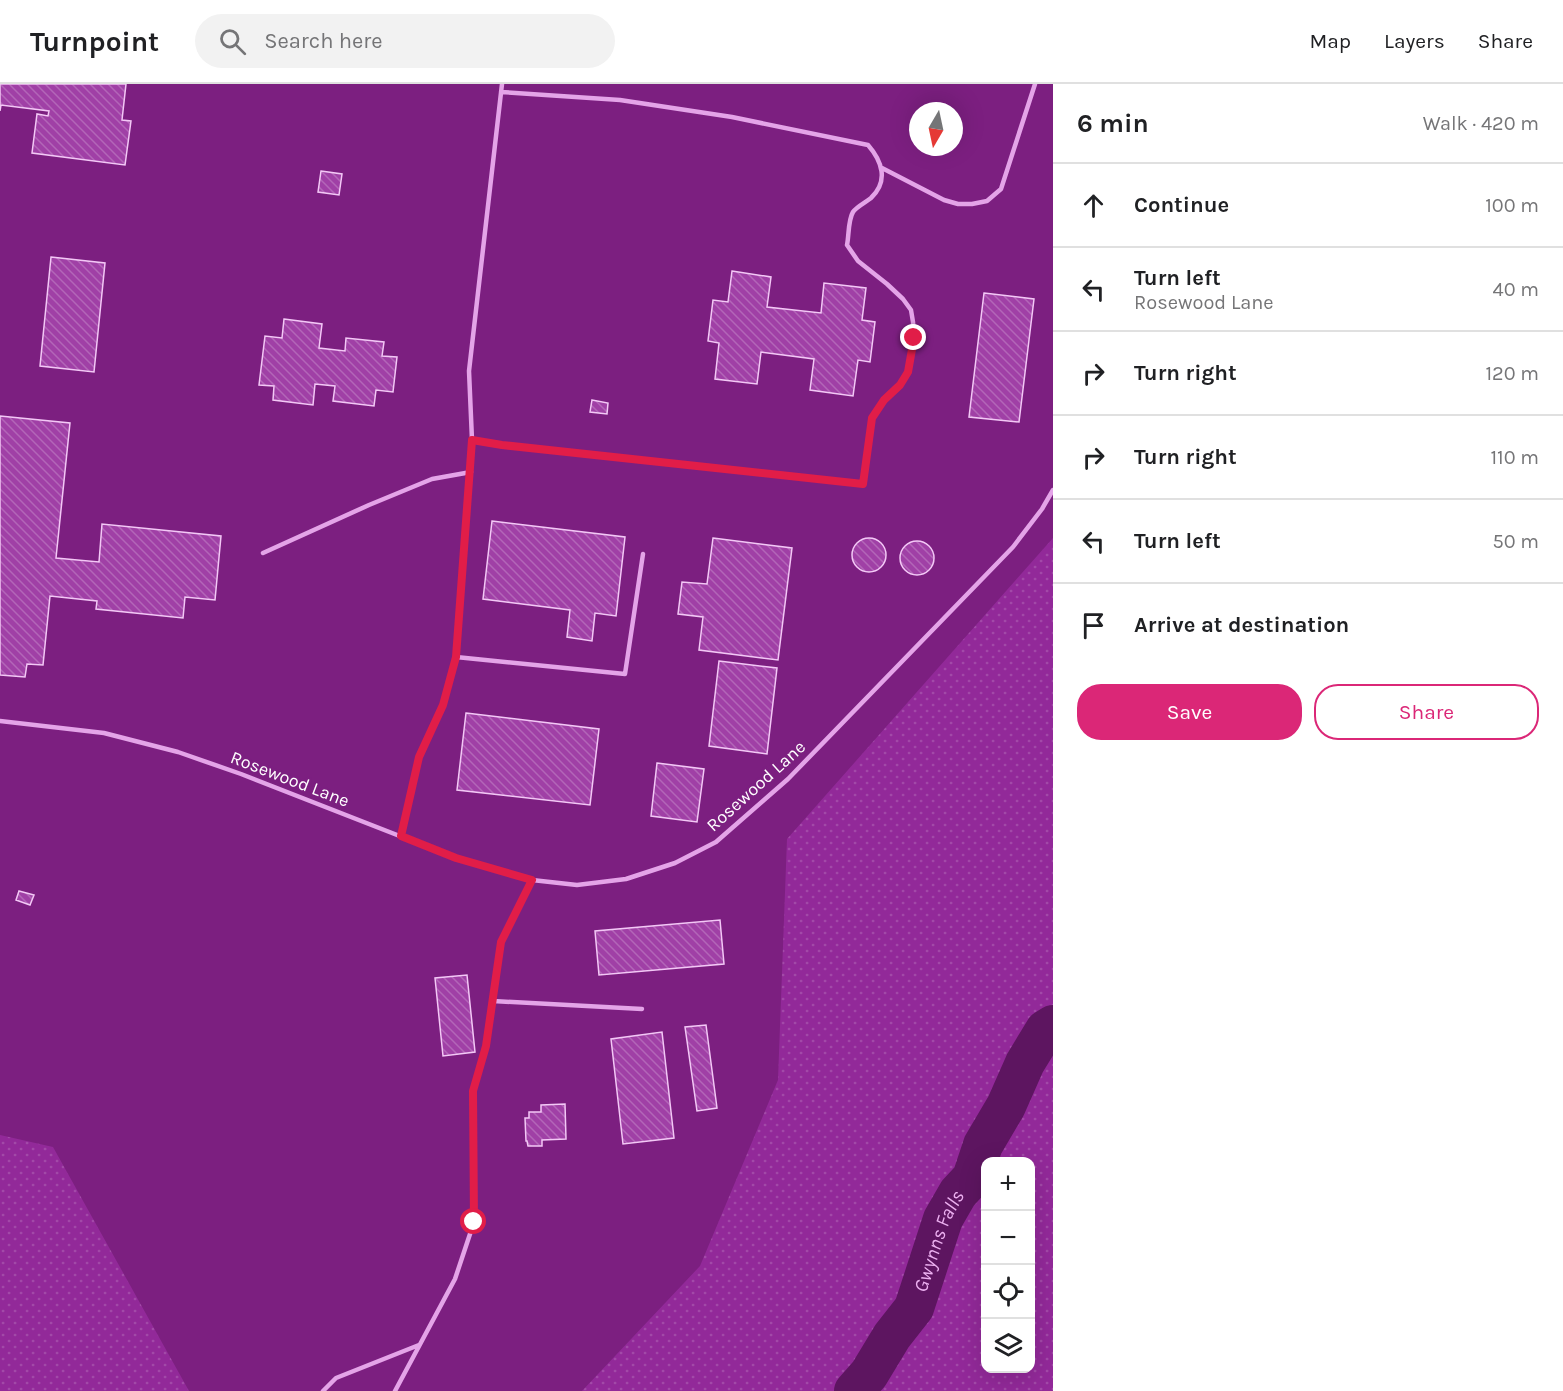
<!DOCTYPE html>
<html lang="en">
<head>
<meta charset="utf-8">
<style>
  :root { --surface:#fff; --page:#f2f2f2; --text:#202124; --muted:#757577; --line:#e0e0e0; --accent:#db2777 }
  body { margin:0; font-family:Karla,sans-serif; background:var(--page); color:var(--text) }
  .controls { position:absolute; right:18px; bottom:18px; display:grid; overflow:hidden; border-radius:12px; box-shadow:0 6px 24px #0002 }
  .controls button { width:54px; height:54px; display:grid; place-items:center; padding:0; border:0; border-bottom:2px solid var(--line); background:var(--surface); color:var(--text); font:30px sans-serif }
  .compass { position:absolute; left:909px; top:18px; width:54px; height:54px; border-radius:50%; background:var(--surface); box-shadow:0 6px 24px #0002; rotate:189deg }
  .stop { position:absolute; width:18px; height:18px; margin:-14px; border:4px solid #e11d48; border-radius:50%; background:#fff }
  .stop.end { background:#e11d48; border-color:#fff; box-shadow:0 2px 6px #0008 }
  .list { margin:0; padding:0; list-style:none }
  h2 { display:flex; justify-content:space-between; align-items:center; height:78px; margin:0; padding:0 24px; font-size:26px }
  h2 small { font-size:20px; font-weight:400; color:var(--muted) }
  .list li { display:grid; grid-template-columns:39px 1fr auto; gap:18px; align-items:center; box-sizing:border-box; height:84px; padding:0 24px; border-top:2px solid var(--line) }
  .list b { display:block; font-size:22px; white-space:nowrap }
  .list p { margin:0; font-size:20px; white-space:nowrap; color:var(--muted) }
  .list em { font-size:20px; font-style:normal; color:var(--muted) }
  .actions { display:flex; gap:12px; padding:18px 24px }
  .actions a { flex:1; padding:14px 0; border:2px solid var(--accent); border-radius:24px; text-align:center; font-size:21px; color:var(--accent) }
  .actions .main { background:var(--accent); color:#fff }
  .icon { flex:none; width:33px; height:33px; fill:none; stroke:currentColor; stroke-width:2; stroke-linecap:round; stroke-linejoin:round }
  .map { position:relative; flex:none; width:1053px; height:1307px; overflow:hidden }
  header { display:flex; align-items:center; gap:36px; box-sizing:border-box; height:84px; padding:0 30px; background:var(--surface); border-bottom:2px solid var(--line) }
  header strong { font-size:28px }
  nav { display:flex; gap:33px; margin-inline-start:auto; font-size:21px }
  .search { width:420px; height:54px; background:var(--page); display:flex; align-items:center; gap:15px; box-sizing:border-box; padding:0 21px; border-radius:33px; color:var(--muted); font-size:22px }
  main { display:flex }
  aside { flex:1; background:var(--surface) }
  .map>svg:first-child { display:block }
  .grass { fill:url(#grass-dots); fill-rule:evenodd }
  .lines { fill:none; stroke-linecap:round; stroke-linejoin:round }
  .river { stroke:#5d1560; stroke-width:40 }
  .building { fill:url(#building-back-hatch); stroke:#f3c8f6; stroke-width:1.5 }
  .lane { stroke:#e4a4e8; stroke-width:4.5 }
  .route { stroke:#e11d48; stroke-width:8 }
  .labels { text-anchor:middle; stroke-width:5; stroke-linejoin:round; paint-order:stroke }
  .street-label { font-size:18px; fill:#fff; stroke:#7c1f80 }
  .water-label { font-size:20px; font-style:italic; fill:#ecb0f0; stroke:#7c1f80 }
</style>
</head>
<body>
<header>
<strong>Turnpoint</strong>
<div class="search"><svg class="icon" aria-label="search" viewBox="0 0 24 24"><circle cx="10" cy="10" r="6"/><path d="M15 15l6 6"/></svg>Search here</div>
<nav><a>Map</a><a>Layers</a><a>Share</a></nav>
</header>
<main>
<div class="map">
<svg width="1053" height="1307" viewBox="0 0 1053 1307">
  <defs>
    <pattern id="grass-dots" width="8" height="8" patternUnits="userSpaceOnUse" patternTransform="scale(1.5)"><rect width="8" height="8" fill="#922999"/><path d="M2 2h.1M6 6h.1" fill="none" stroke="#a249a8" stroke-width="1.8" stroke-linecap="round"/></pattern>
    <pattern id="building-back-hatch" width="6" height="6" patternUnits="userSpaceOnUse" patternTransform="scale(1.5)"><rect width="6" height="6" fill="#a040a6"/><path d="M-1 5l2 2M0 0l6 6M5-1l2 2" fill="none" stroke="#b366b8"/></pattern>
  </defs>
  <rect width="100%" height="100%" fill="#7c1f80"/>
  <path class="grass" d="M1053 454V1307H582L700 1182 778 996 787 755ZM986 1078H1030V1284H986Z
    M0 1051 53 1063 189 1307H0Z"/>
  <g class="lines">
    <path class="river" id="s1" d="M854 1307 869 1290 892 1252 914 1224 943 1135 958 1109 972 1094 983 1061 1006 1022 1025 979 1045 946 1053 941"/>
  </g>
  <path class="building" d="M0 0H126L122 36 131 37 125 81 32 69 37 30 48 32 49 27 1 21 0 27Z
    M321 87 342 90 339 111 318 108Z
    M51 173 105 179 94 288 40 282Z
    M732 187 771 193 767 223 821 229 824 199 866 204 862 236 875 238 870 278 858 276 853 312 810 306 814 275 761 268 757 300 715 295 719 259 708 257 713 216 728 218Z
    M984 209 1034 215 1019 338 969 333Z
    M284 235 322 240 319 264 345 267 346 254 384 258 382 272 397 273 393 308 376 306 374 322 333 317 335 302 315 300 313 321 273 316 274 302 259 301 265 252 282 254Z
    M592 316 608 319 607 330 590 328Z
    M0 332 70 339 56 474 99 478 102 440 221 452 215 516 185 513 183 534 96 525 97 517 50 512 43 581 27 580 25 593 0 591Z
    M492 437 625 453 616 532 595 529 592 557 567 553 570 526 483 515Z
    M713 454 792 464 778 576 699 566 703 533 678 530 682 498 707 500Z
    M852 471a17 17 0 1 1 34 0a17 17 0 1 1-34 0Z
    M900 474a17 17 0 1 1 34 0a17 17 0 1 1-34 0Z
    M719 577 777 584 767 670 709 662Z
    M466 629 599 645 590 721 457 706Z
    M657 679 704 685 697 738 651 732Z
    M19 807 34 811 30 821 16 816Z
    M720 836 724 880 599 891 595 847Z
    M467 891 475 968 443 972 435 894Z
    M706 941 717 1024 697 1027 685 943Z
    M662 948 674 1054 623 1060 611 955Z
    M565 1020 566 1055 542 1056V1062H528L527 1057H526L525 1034H529V1028H541V1021Z"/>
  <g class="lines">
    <path class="lane" d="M501 8 620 16 732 33 868 61C882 77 889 97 871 114 866 118 856 123 853 128 848 136 849 152 847 161L858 177 887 200 903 215 911 226 913 238 914 254 908 288 900 301 884 316 872 334 863 400 502 361 472 356 469 287 502 0
      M882 84 944 116 958 120H972L987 117 1001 105 1035 0
      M263 469 369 421 432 395 471 388
      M456 573 625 590 643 470
      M0 637 104 649 178 668 241 690 456 774 532 796 577 801 626 795 675 779 716 758 788 695 1013 463 1042 425 1053 406
      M401 752 419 673 443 621 456 573 472 356
      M493 917 642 925
      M323 1307 336 1294 419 1261
      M395 1307 455 1195 474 1138 473 1007 486 962 502 858 532 796"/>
  </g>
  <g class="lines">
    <path class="route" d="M474 1138 473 1007 486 962 501 858 532 796 456 774 401 752 419 673 443 621 456 573 472 356 502 361 863 400 872 334 884 316 900 301 908 288 914 254"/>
  </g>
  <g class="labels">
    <g class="street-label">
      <text transform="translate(290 695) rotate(21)" y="6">Rosewood Lane</text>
      <text transform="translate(756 702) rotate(-42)" y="6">Rosewood Lane</text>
    </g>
    <g class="water-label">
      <text dy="7" stroke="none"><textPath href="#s1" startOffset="174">Gwynns Falls</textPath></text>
    </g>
  </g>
</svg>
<div class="controls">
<button>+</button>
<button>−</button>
<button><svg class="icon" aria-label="locate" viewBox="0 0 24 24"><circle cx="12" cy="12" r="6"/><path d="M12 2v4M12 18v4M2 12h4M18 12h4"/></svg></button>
<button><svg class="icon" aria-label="layers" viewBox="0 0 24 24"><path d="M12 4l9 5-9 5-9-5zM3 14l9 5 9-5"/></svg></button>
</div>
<svg class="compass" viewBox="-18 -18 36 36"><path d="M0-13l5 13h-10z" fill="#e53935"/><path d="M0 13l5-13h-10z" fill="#757577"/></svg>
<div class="stop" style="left:474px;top:1138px"></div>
<div class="stop end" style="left:914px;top:254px"></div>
</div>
<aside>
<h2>6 min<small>Walk · 420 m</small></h2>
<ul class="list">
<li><svg class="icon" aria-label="ahead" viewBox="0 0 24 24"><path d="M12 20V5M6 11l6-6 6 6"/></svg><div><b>Continue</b></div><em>100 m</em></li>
<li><svg class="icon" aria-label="left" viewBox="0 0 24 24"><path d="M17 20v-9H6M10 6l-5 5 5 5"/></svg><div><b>Turn left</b><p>Rosewood Lane</p></div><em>40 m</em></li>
<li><svg class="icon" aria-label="right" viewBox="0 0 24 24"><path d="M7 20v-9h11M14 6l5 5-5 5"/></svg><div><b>Turn right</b></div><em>120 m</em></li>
<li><svg class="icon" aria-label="right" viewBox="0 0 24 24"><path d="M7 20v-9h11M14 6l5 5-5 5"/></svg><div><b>Turn right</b></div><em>110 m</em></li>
<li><svg class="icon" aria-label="left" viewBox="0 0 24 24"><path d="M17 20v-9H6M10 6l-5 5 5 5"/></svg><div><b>Turn left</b></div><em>50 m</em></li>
<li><svg class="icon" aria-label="arrive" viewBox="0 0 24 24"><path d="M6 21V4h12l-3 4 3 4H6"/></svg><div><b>Arrive at destination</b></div></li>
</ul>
<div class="actions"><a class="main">Save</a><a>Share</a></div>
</aside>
</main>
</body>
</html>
